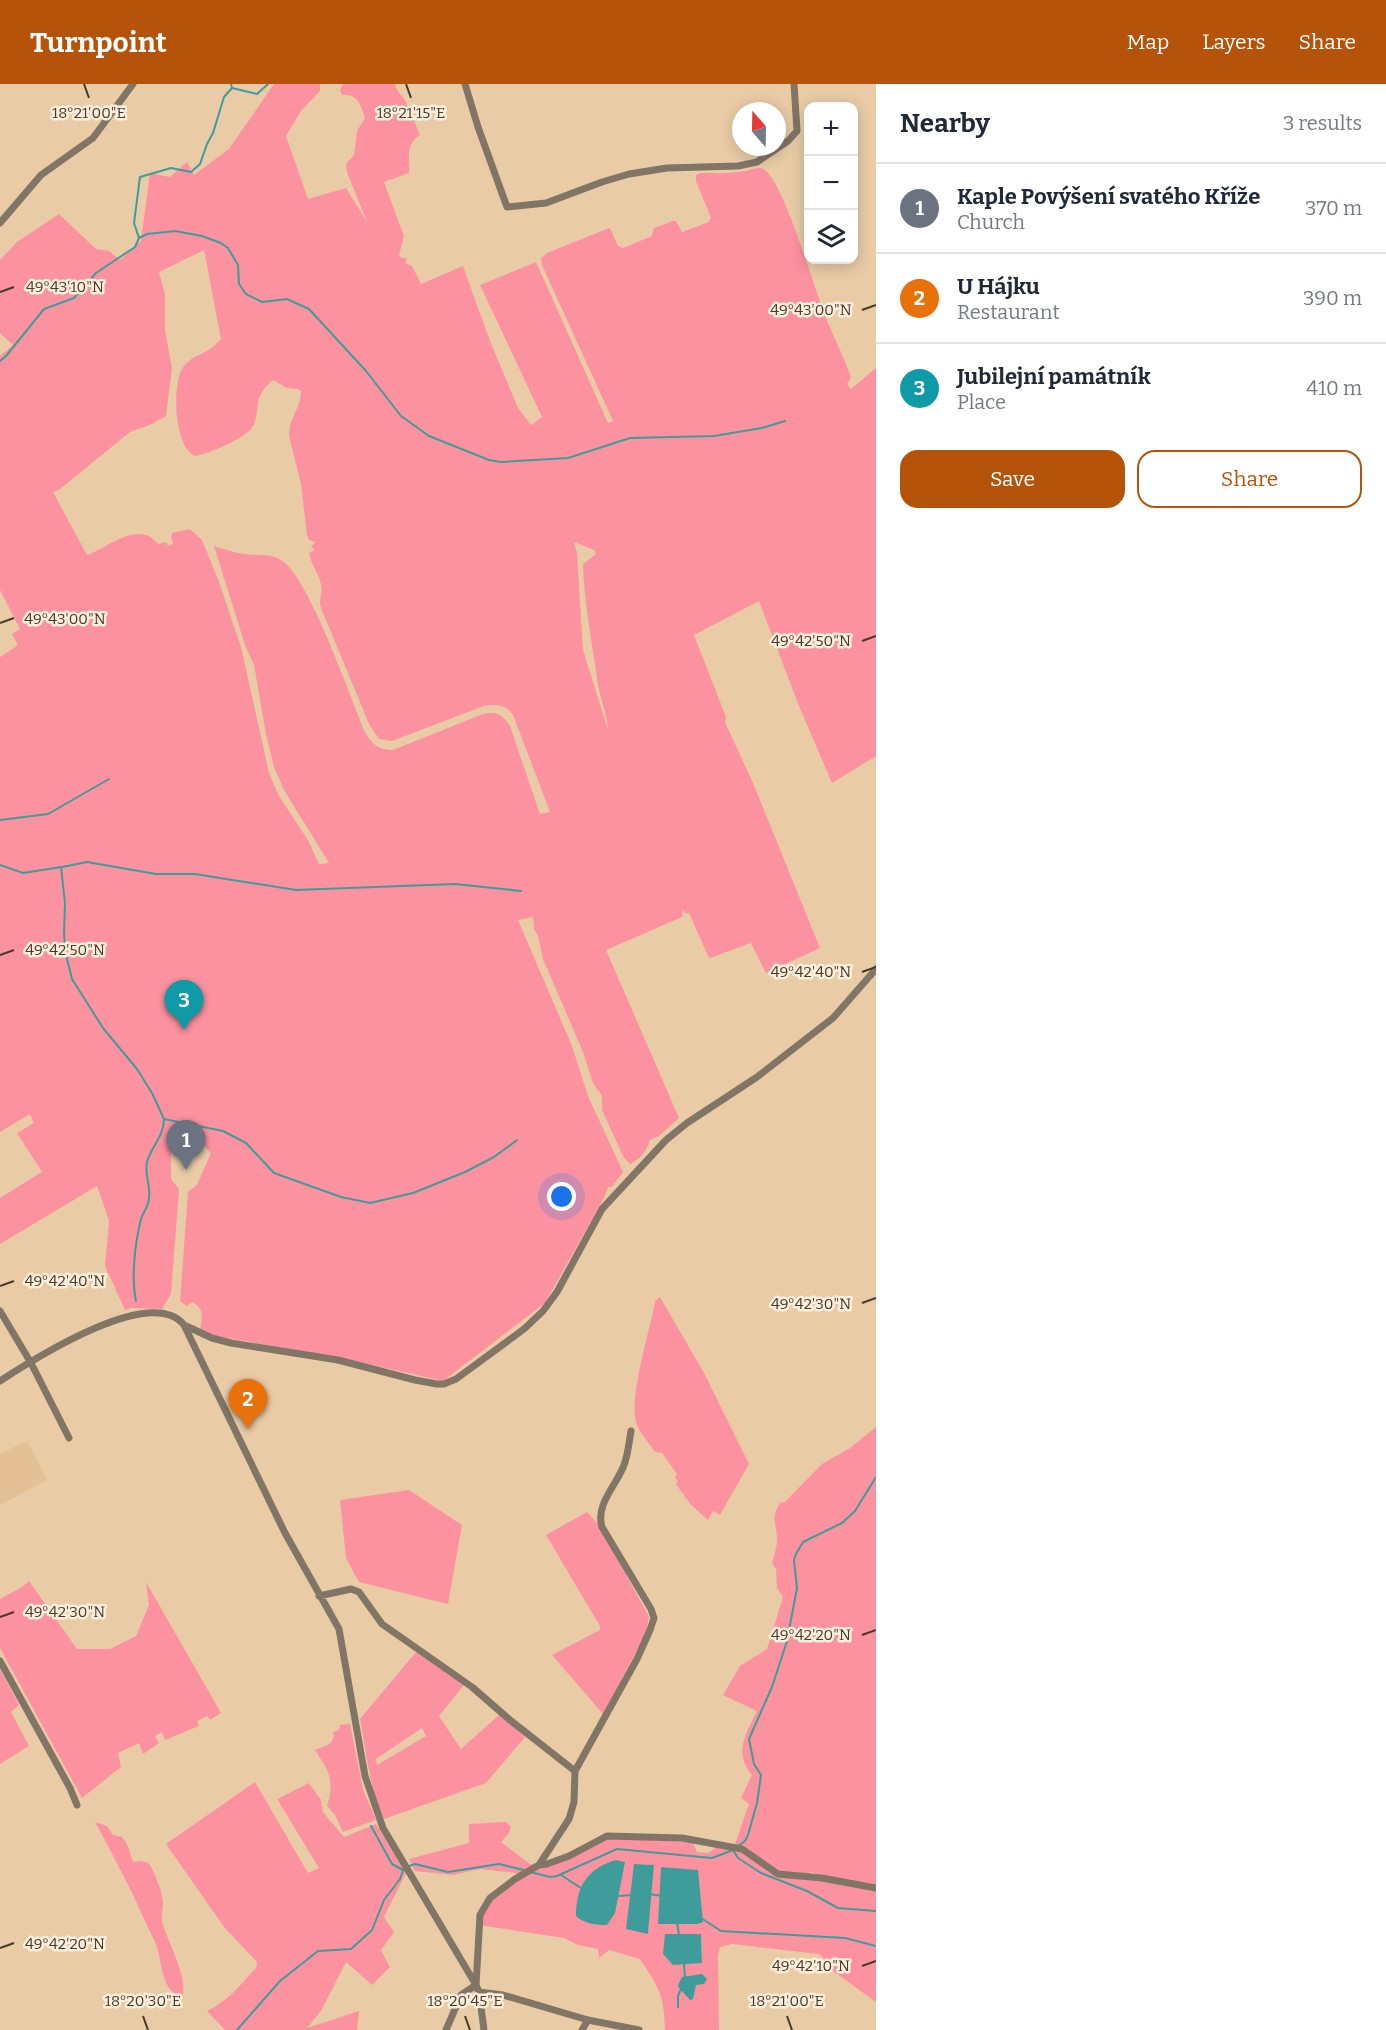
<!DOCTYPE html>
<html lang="en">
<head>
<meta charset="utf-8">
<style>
  :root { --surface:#fff; --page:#f6f6f7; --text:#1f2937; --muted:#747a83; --line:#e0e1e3; --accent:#b45309 }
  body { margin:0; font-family:Bitter,serif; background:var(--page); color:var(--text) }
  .controls { position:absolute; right:18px; top:18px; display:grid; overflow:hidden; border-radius:12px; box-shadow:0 3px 15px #0003 }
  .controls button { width:54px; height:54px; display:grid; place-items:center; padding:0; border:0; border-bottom:2px solid var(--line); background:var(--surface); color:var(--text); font:30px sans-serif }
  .compass { position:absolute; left:732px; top:18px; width:54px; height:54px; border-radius:50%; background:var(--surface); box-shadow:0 3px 15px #0003; rotate:340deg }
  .you { position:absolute; left:562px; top:1113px; width:21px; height:21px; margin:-15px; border:4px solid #fff; border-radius:50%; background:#1a73e8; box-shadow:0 0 0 9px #1a73e833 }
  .badge { display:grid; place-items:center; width:39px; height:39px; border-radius:50%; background:var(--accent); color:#fff; font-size:20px; font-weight:700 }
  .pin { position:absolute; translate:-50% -50px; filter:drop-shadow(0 2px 3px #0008) }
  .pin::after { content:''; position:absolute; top:32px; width:21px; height:18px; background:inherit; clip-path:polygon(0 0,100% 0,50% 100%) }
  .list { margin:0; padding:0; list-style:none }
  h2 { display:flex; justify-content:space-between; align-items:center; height:78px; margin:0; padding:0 24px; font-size:26px }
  h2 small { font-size:20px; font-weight:400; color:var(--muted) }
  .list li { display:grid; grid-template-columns:39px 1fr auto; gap:18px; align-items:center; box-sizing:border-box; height:90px; padding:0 24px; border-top:2px solid var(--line) }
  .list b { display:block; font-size:22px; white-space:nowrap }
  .list p { margin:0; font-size:20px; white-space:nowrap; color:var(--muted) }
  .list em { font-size:20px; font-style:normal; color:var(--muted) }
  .actions { display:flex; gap:12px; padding:18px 24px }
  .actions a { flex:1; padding:14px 0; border:2px solid var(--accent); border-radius:18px; text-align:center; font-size:21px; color:var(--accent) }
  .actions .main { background:var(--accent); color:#fff }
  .icon { flex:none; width:33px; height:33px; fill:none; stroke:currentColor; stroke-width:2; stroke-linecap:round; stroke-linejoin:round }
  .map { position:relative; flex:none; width:876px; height:1946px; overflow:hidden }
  header { display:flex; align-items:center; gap:36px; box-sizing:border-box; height:84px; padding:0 30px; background:var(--accent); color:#fff }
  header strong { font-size:28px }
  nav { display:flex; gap:33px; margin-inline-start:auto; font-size:21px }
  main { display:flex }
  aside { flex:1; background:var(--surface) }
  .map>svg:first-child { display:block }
  .built { fill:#e3c095 }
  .green { fill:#fc92a0; fill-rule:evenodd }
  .water { fill:#3e9d9a }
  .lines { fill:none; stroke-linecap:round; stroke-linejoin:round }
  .stream { stroke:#3e9d9a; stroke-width:2 }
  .minor { stroke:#817566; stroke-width:7 }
  .ticks { fill:none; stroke:#463a2b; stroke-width:2 }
  .ticks-label { font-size:15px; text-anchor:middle; fill:#463a2b; stroke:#feeedc; stroke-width:5; stroke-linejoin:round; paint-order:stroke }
</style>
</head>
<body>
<header>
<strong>Turnpoint</strong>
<nav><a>Map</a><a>Layers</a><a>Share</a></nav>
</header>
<main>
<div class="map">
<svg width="876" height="1946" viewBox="0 0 876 1946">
  <rect width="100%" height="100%" fill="#e9cba6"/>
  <path class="built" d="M27 1357 47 1396 0 1421V1370Z"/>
  <path class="green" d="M274 0H320V7L301 27 286 52 308 115 346 104 367 138 347 88 346 80 354 71 357 47 365 34C361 21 357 9 342 11L340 6 343 0H395L397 6 405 16 420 51C405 60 410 74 409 89L384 98 404 152 399 171 402 174H407L405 179 412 182 421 200 463 182 490 257 518 324 531 341 542 333 480 201 536 178 608 339 613 337 542 181 541 174 547 169 609 144 611 146 618 162 623 164 652 152 654 144 673 137H676L682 148 709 138 711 134 696 97V91L700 89C715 89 730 90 745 87 751 86 758 82 763 85 783 93 817 214 828 239 836 258 845 275 851 294L847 300 851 305 876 284V672L832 699 799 622 759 517 694 551 726 633 725 638 753 699 820 864 766 889 751 859 710 874 708 872 689 829H685L683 825 682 833 606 866 679 1034 659 1052 650 1056C647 1067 639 1076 630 1080L624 1074 602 1026V1012L593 999 583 968 543 875 538 852 534 845 533 833 518 836 572 962 588 1012 623 1088 612 1103H608L604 1114 545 1219 443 1297 341 1274 210 1251 200 1247C202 1235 205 1224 192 1218L187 1222 180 1217 188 1108 197 1101 211 1069 204 1062 171 1053V1095L179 1105 171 1210 162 1225 131 1224 125 1226 105 1182 109 1137 97 1102 0 1160V1114L42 1088 17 1049 34 1039 30 1030 0 1048V573L18 561 12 550 20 545 0 506V272L13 261 0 249V176L17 158 59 130 96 165 109 167 120 176 141 157 150 89 170 93 187 78 194 91 229 65ZM204 166 221 255C217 259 212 264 207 267 199 271 190 274 184 282 171 298 174 364 195 372 208 370 247 354 253 342 262 323 251 314 273 296L287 304 298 305 301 307 300 317 290 341 289 352 301 400 307 451 309 456 315 458 311 463 315 466 309 469C311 481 319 489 321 501 323 510 318 515 321 524L369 640 379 655 392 657 484 622C496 620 506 620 513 631L550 728 540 730 510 642C503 630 496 627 483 630L393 666C378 666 372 660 365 648 351 615 308 491 281 476 269 469 258 472 245 470 234 469 224 465 214 462L245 561 254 581 266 650 274 683 284 706 329 779 319 780 308 756 279 712 269 689 241 563 219 498 202 456 190 445 172 449 171 453 173 460 168 462 166 458 158 460C154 456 151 452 146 451 128 445 104 465 87 471L53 408 59 406 130 348 152 340 166 332 172 284 165 247V210L159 188ZM574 458 594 466 596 470 583 480C584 519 592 557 597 595 599 613 607 628 608 646L583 566 577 469Z
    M660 1213 704 1289 749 1380 720 1431 713 1427 708 1436 690 1420 676 1400 678 1398 675 1393 677 1390 662 1369 655 1368C650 1360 641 1351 637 1341 627 1317 651 1244 655 1217Z
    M876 1343V1801L809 1788 812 1791 876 1806V1918L830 1885 827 1878 819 1870 732 1860 720 1863 718 1872 719 1946H665C664 1910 659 1904 640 1875L609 1866 599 1874 598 1865 578 1861 564 1854 479 1841 489 1817 520 1795 516 1789 480 1785 453 1791 415 1787 409 1775 469 1759V1740L506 1738 511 1743 509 1749 501 1758 530 1780 539 1781 560 1774 607 1750 693 1759 697 1768 708 1769 717 1763 735 1760 749 1720 741 1714 752 1691C733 1668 746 1650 757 1627L723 1611 740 1582 767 1565 783 1513 777 1504 776 1485 772 1479C774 1472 777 1463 777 1456 777 1440 770 1434 780 1419L785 1418 822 1380 850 1364ZM634 1780 654 1781 648 1850ZM665 1850H701L702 1879Z
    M409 1406 462 1441 448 1520 359 1498 346 1474 340 1416Z
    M587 1428 599 1441 649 1533 646 1549 603 1630 552 1571 600 1546V1542L546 1451Z
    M29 1497 77 1565H110L136 1552 149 1521 146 1498 221 1629 210 1636 207 1632 197 1637 199 1642 165 1656 162 1648 155 1652 159 1659 143 1670 139 1659 118 1669 121 1683 82 1714 0 1564V1515L22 1503Z
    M416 1568 464 1601 439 1632 461 1665 499 1631 525 1653 486 1699 384 1735C370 1707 366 1666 360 1635ZM422 1644 426 1652 377 1681 376 1675Z
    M0 1585 19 1621 11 1628 29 1662 0 1680Z
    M350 1640 363 1705 376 1736 343 1748 335 1731 327 1722C335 1697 329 1687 315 1666 325 1662 336 1660 333 1648L339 1646 340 1641Z
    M255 1698 308 1789 319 1784 277 1715 309 1699 321 1716 323 1728 344 1753 376 1740 406 1789 384 1833 394 1848 381 1866 390 1883 372 1901 346 1878 321 1927 307 1944 359 1927 357 1946H225L207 1927C228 1917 240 1901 256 1884L257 1878 224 1843 166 1760Z
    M95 1738 107 1742 113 1751 122 1753 127 1760 133 1778 141 1777 149 1779C155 1791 162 1805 163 1819 163 1825 161 1831 162 1837 167 1858 189 1893 182 1913 163 1908 162 1883 158 1867 156 1857 149 1847 145 1837 130 1803 113 1771 95 1738Z"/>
  <path class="water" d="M616 1776 625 1778 615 1829 607 1841C595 1841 585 1840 576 1832 576 1802 588 1784 616 1776Z
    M634 1780 654 1781 648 1850 626 1845Z
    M661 1783 698 1786 703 1838 698 1840H658Z
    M665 1850H701L702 1879 673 1881 663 1870Z
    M702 1890 707 1895 704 1900 696 1901 693 1915 690 1916 679 1904 678 1901 682 1893Z"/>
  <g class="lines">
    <path class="stream" d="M232 4 257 10 268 0
      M139 154 147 150 175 147 202 152 221 159 228 164 238 181 239 200 246 210 262 218 287 215 309 225 366 287 401 332 429 352 489 376 501 378 568 374 630 354 714 352 762 344 785 337
      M0 277 6 272 44 225 74 214 96 189 135 163 139 154 134 139 140 93 171 84 191 88 200 80 207 60 213 49 224 13 232 4 231 0
      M0 736 48 730 109 695
      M0 781 23 789 61 783 65 819 64 851 66 871 72 895 103 944 137 985 152 1009 164 1035 223 1047 246 1059 274 1089 341 1113 370 1119 413 1109 465 1088 494 1073 517 1056
      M62 783 87 778 156 790H195L296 806 455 800 521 807
      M136 1217C131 1193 135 1159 141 1135 143 1128 149 1122 149 1114 151 1102 144 1089 147 1078 151 1063 164 1052 164 1035
      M371 1742 392 1780 403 1786
      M738 1762 745 1757 748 1751 757 1719 761 1691 754 1680 749 1655 772 1603 787 1557 797 1504 794 1476 796 1470 803 1458 842 1439 855 1427 876 1393
      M530 1788 550 1793 557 1792 617 1765 712 1774 733 1766 738 1774 761 1789 807 1807 838 1824 876 1827
      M561 1791 584 1806
      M650 1810 662 1812
      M617 1812 633 1811
      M701 1834 721 1847 845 1854 876 1862
      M677 1838 679 1851
      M684 1880 685 1895
      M678 1923V1912L682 1903
      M237 1946 280 1897 318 1867 351 1865 372 1846 384 1816 400 1795 404 1784 415 1780 448 1788 499 1780 524 1786"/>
    <path class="minor" d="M465 0 478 43 507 123 546 119 602 98 629 90 667 84 738 82 757 78 788 57 797 47 794 0
      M0 139 41 91 93 54 133 0
      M0 1227 31 1279 69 1354
      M184 1241 212 1254 231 1259 338 1276 415 1296 437 1300H444L456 1295 524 1245 543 1227 557 1208 602 1125 666 1056 687 1039 757 993 833 934 876 885
      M0 1297C34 1275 151 1200 184 1241L285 1449 339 1545 365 1692 383 1744 476 1901 479 1908 484 1946
      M319 1512 351 1505 359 1508 382 1540 472 1603 510 1636 575 1687
      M0 1577 70 1704 77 1721
      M539 1781 547 1780 569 1772 607 1752 682 1754 742 1765 778 1790 822 1794 876 1804
      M479 1908 503 1911 588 1936 639 1946
      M446 1946 461 1911 476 1901 480 1831 490 1814 515 1795 539 1781 569 1735 574 1718 575 1687 637 1575 650 1546 654 1534 651 1525 602 1443C595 1420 617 1401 624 1381 628 1371 629 1358 631 1347
      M582 1946 588 1936"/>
  </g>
  <path class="ticks" d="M84 0 89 14M406 0 411 14M0 208 14 203M862 226 876 221M0 539 14 534M862 557 876 552M0 871 14 866M862 888 876 883M0 1202 14 1197M862 1219 876 1214M0 1533 14 1528M862 1551 876 1546M0 1864 14 1859M862 1882 876 1877M143 1932 148 1946M465 1932 470 1946M787 1932 792 1946"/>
  <g class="ticks-label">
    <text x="89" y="34">18°21'00"E</text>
    <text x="411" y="34">18°21'15"E</text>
    <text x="65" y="208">49°43'10"N</text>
    <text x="811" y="231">49°43'00"N</text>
    <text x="65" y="540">49°43'00"N</text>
    <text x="811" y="562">49°42'50"N</text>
    <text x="65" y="871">49°42'50"N</text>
    <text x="811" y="893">49°42'40"N</text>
    <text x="65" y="1202">49°42'40"N</text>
    <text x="811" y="1225">49°42'30"N</text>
    <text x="65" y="1533">49°42'30"N</text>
    <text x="811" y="1556">49°42'20"N</text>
    <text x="65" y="1865">49°42'20"N</text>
    <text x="811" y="1887">49°42'10"N</text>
    <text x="143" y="1922">18°20'30"E</text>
    <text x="465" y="1922">18°20'45"E</text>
    <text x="787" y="1922">18°21'00"E</text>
  </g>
</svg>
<div class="controls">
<button>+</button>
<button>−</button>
<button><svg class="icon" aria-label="layers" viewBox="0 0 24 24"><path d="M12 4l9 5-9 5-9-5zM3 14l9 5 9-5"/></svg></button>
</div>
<svg class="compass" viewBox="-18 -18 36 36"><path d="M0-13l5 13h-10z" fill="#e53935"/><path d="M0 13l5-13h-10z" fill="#747a83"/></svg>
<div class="you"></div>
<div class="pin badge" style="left:186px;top:1086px;background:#6b7280">1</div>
<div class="pin badge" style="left:248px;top:1345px;background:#e8710a">2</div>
<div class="pin badge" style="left:184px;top:946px;background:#0f9aa8">3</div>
</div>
<aside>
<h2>Nearby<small>3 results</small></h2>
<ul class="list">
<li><span class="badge" style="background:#6b7280">1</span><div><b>Kaple Povýšení svatého Kříže</b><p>Church</p></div><em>370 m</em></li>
<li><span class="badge" style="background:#e8710a">2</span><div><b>U Hájku</b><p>Restaurant</p></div><em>390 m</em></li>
<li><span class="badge" style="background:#0f9aa8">3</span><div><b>Jubilejní památník</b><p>Place</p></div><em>410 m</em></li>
</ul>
<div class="actions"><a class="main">Save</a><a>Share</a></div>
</aside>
</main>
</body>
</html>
